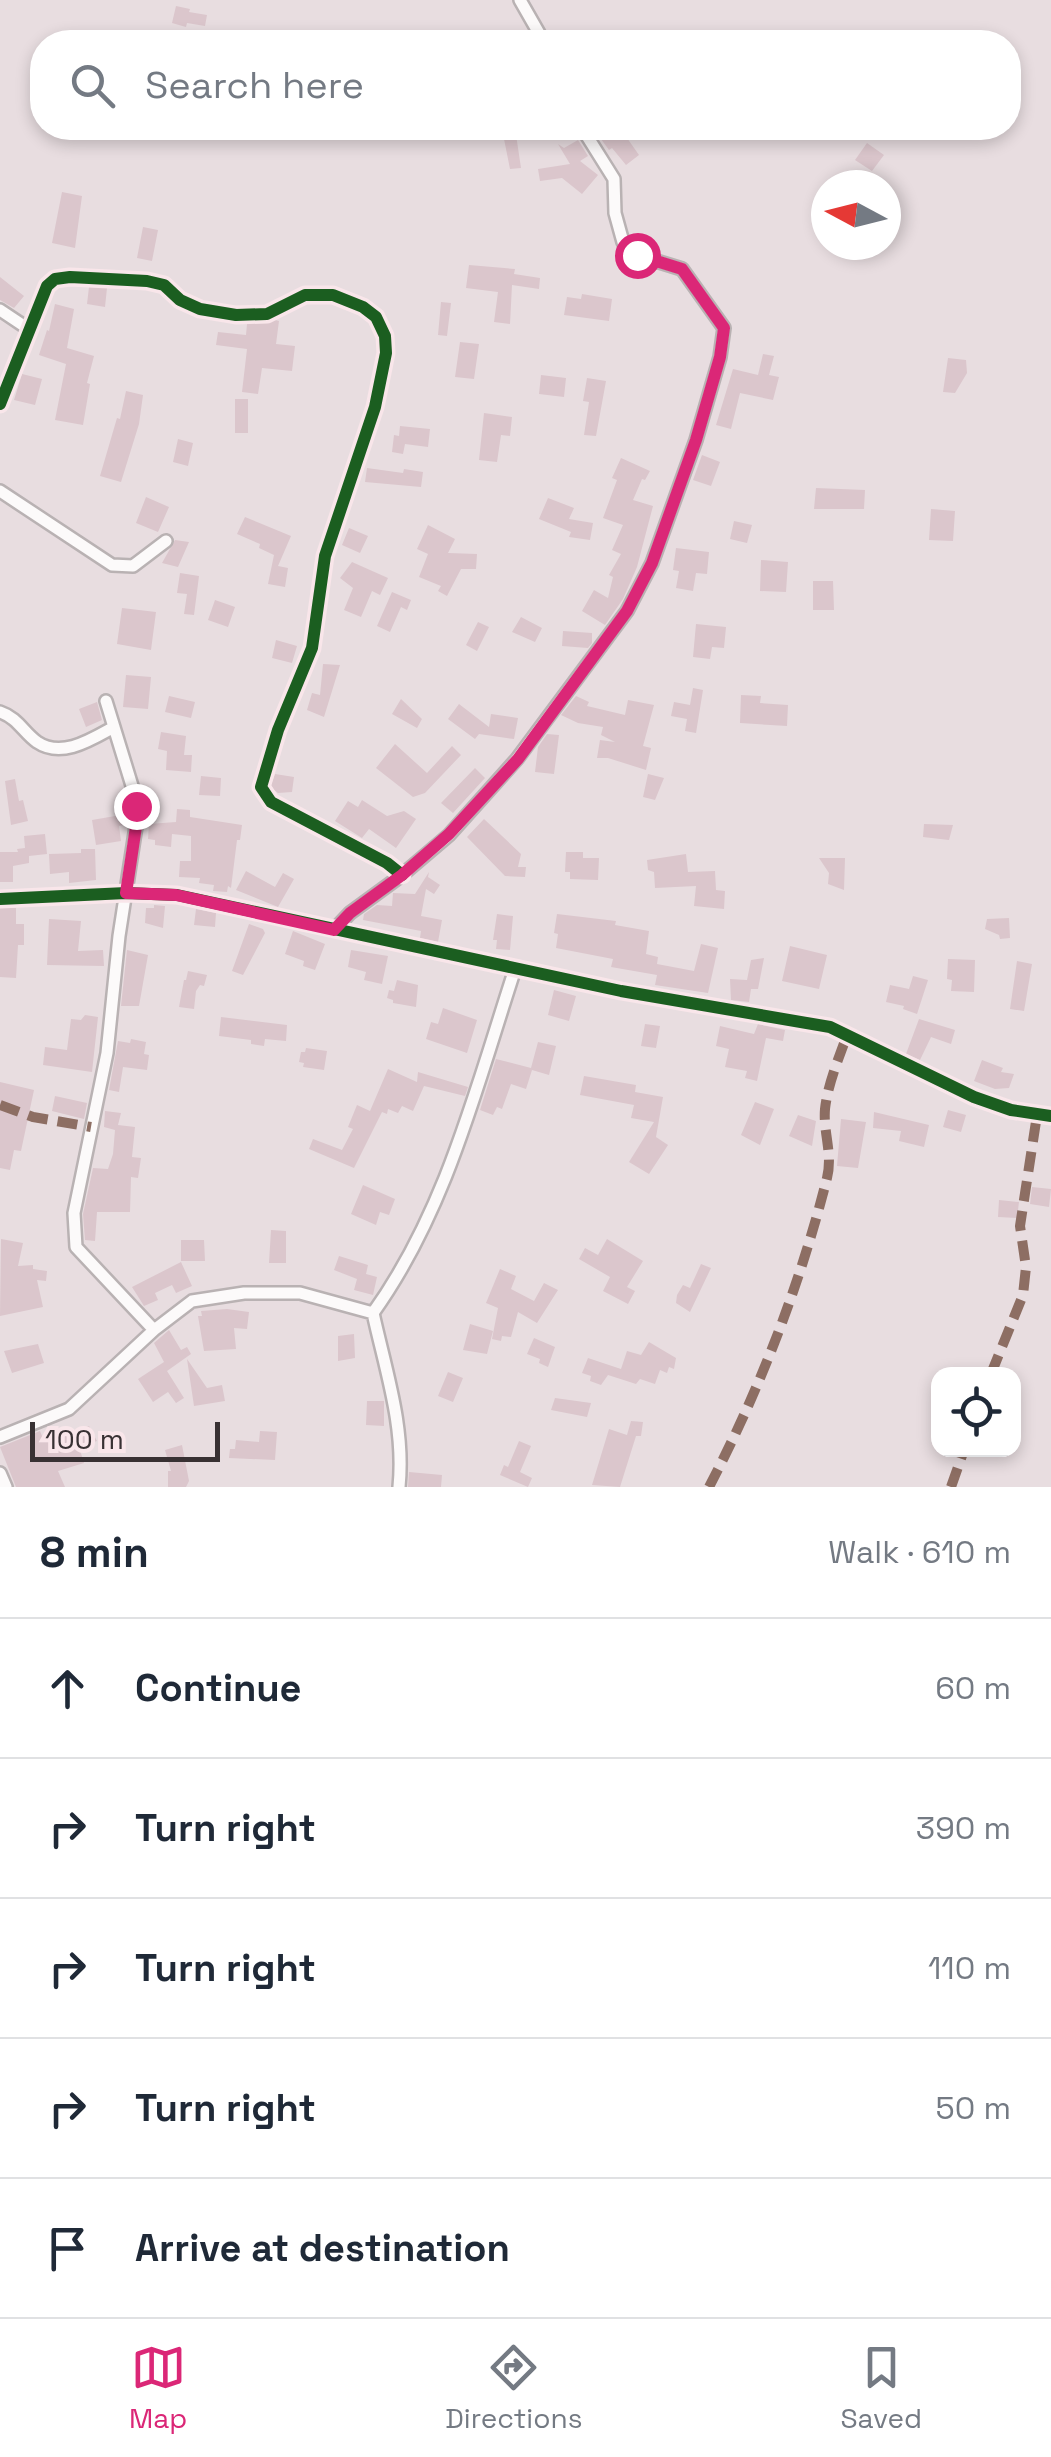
<!DOCTYPE html>
<html lang="en">
<head>
<meta charset="utf-8">
<style>
  :root { --surface:#fff; --page:#f2f2f3; --text:#1f2937; --muted:#747a83; --line:#e0e1e3; --accent:#db2777 }
  body { margin:0; font-family:"Space Grotesk",sans-serif; background:var(--page); color:var(--text) }
  .controls { position:absolute; right:30px; bottom:30px; display:grid; overflow:hidden; border-radius:20px; box-shadow:0 5px 15px #0003 }
  .controls button { width:90px; height:90px; display:grid; place-items:center; padding:0; border:0; border-bottom:2px solid var(--line); background:var(--surface); color:var(--text); font:50px sans-serif }
  .compass { position:absolute; left:811px; top:170px; width:90px; height:90px; border-radius:50%; background:var(--surface); box-shadow:0 5px 15px #0003; rotate:277deg }
  .scale { position:absolute; left:30px; bottom:25px; width:190px; box-sizing:border-box; padding-left:10px; border:5px solid #383133; border-top:0; font-size:28px; line-height:35px; white-space:nowrap; color:#383133; -webkit-text-stroke:8px #f9e6ea; paint-order:stroke }
  .stop { position:absolute; width:30px; height:30px; margin:-22px; border:8px solid #db2777; border-radius:50%; background:#fff }
  .stop.end { background:#db2777; border-color:#fff; box-shadow:0 2px 10px #0008 }
  .list { margin:0; padding:0; list-style:none }
  h2 { display:flex; justify-content:space-between; align-items:center; height:130px; margin:0; padding:0 40px; font-size:42px }
  h2 small { font-size:32px; font-weight:400; color:var(--muted) }
  .list li { display:grid; grid-template-columns:65px 1fr auto; gap:30px; align-items:center; box-sizing:border-box; height:140px; padding:0 40px; border-top:2px solid var(--line) }
  .list b { display:block; font-size:38px; white-space:nowrap }
  .list em { font-size:32px; font-style:normal; color:var(--muted) }
  .icon { flex:none; width:55px; height:55px; fill:none; stroke:currentColor; stroke-width:2; stroke-linecap:round; stroke-linejoin:round }
  .map { position:relative; flex:none; width:1051px; height:1487px; overflow:hidden }
  .search { position:absolute; background:var(--surface); box-shadow:0 5px 15px #0003; left:30px; right:30px; top:30px; height:110px; display:flex; align-items:center; gap:25px; box-sizing:border-box; padding:0 35px; border-radius:40px; color:var(--muted); font-size:38px }
  .sheet { height:830px; background:var(--surface) }
  nav { display:flex; justify-content:space-around; align-items:center; box-sizing:border-box; height:140px; border-top:2px solid var(--line); background:var(--surface); font-size:28px; color:var(--muted) }
  nav a { display:grid; justify-items:center; gap:5px }
  nav .on { color:var(--accent) }
  .map>svg:first-child { display:block }
  .building { fill:#dbc6cc }
  .lines { fill:none; stroke-linecap:round; stroke-linejoin:round }
  .street-casing { stroke:#b9b2b3; stroke-width:16 }
  .street { stroke:#fcfafa; stroke-width:11 }
  .quiet { stroke:#8d6e63; stroke-width:10; stroke-dasharray:20 10; stroke-linecap:butt }
  .cycleway-casing { stroke:#f9e6ea; stroke-width:19 }
  .cycleway { stroke:#1b5e20; stroke-width:12 }
  .route { stroke:#db2777; stroke-width:12 }
</style>
</head>
<body>
<div class="map">
<svg width="1051" height="1487" viewBox="0 0 1051 1487">
  <rect width="100%" height="100%" fill="#e8dde0"/>
  <path class="building" d="M176 6 190 9 189 12 207 15 205 26 187 23 186 27 172 23Z
    M515 128 521 168 510 169 502 129Z
    M593 128H620L639 155 626 165 612 148 609 150Z
    M578 140 588 156 580 161 598 175 582 194 562 178 540 181 538 169 570 164 558 144 564 148Z
    M867 143 884 155 872 171 855 160Z
    M62 192 82 196 75 248 52 243Z
    M143 227 158 230 152 261 137 258Z
    M469 265 515 269 514 274 540 278 539 289 512 285 510 324 494 322 498 292 466 288Z
    M0 277 24 296 14 308 0 300Z
    M89 287 107 288 105 307 87 304Z
    M582 294 612 299 609 321 564 315 567 297 581 299Z
    M441 302 451 303 447 336 438 335Z
    M55 304 74 309 67 348 94 356 87 383 90 384 83 425 55 420 66 364 39 355 47 330 49 331Z
    M275 320 279 321 276 344 295 346 292 371 262 368 258 394 242 392 247 349 216 345 218 332 246 335 247 324Z
    M460 342 479 344 474 379 455 377Z
    M763 354 774 356 769 375 779 377 773 400 740 393 731 429 716 425 733 369 758 375Z
    M948 358 966 360 967 373 955 393 943 392Z
    M22 374 42 379 35 405 14 400Z
    M541 375 566 378 564 397 539 394Z
    M587 378 606 381 596 436 584 435 589 402 583 401Z
    M126 391 143 395 139 424 121 482 100 476 117 418 120 419Z
    M235 399H248V433H235Z
    M484 413 512 417 510 436 501 435 497 462 479 460Z
    M400 426 430 429 428 447 405 444 403 454 392 452 394 435 399 436Z
    M178 439 193 443 188 466 173 462Z
    M702 455 720 462 711 486 693 480Z
    M621 458 650 471 645 480 642 479 633 500 653 506 637 567 623 599 605 625 582 611 594 590 608 598 613 577 609 575 621 554 612 550 623 525 603 518 617 480 612 478Z
    M367 468 403 473 404 469 423 472 421 487 365 482Z
    M816 488 865 490 864 509H814Z
    M146 497 169 507 158 532 136 523Z
    M548 498 574 508 569 519 593 523 590 540 569 537 571 532 539 519Z
    M931 509 955 511 953 541 929 540Z
    M245 517 291 536 278 566 288 568 285 587 268 584 274 555 259 548 260 544 237 534Z
    M734 521 752 525 747 543 730 539Z
    M428 525 455 539 448 553 477 554 476 569H461L447 596 438 591 441 586 419 577 428 554 417 549Z
    M349 528 368 536 360 553 342 545Z
    M175 540 189 542 178 567 162 563Z
    M676 548 709 552 707 574 696 573 693 591 676 588 679 571 673 570Z
    M761 560 788 562 786 592 760 591Z
    M352 562 388 578 380 595 372 591 361 617 344 610 353 588 340 578Z
    M180 573 199 576 194 615 184 614 187 594 177 593Z
    M813 581H833L834 610H813Z
    M392 592 411 600 407 610 401 607 390 632 377 626Z
    M215 600 235 607 228 627 208 620Z
    M122 608 156 612 151 650 117 644Z
    M521 617 542 628 535 642 512 632Z
    M478 622 489 627 477 651 466 645Z
    M696 624 726 627 724 648 712 647 710 659 693 657Z
    M563 631 592 633V643L588 648 562 646Z
    M276 640 297 646 292 663 272 658Z
    M323 664 340 665 324 717 307 710 312 693 320 695Z
    M126 675 151 677 148 709 123 707Z
    M693 688 703 690 696 733 685 731 687 719 671 716 674 702 690 705Z
    M741 695 761 696 760 703 788 705 787 726 740 723Z
    M169 696 195 702 191 718 165 712Z
    M576 696 589 702 587 706 625 715 628 700 654 705 643 746 651 748 646 770 608 758H597L600 740 615 742 601 735 603 727 578 723 561 715Z
    M401 699 422 719 417 728 392 714Z
    M97 702 102 720 86 727 79 709Z
    M459 704 489 727 491 714 518 718 514 739 479 734 475 739 448 719Z
    M161 732 186 736 184 755H192L191 772 166 770 167 751 158 749Z
    M547 734 559 735 554 774 535 772 538 747Z
    M395 744 427 773 452 746 461 755 425 793 413 797 376 768Z
    M475 768 485 778 453 813 441 803Z
    M275 774 294 777 292 792 278 793 274 790 271 785Z
    M648 774 664 778 655 800 643 797Z
    M201 776 221 778 220 796 199 795Z
    M15 779 19 801 23 800 28 821 11 825 5 781Z
    M362 800 387 816 404 811 416 819 396 848 369 829 362 838 335 821 348 801 358 807Z
    M177 809 190 810V817L242 825 240 840H237L231 888 228 886 227 892 213 891 214 885 199 883 200 878 179 877 180 861H191V836L172 834 171 847 155 845V840L148 839 149 824 176 822Z
    M127 814V824L119 826 121 841 96 845 92 820Z
    M484 819 521 854 518 867H526L525 877 505 876 467 837Z
    M924 824 953 825 949 840 923 837Z
    M45 834 47 854 29 856V863L13 866V882H0V852H18L17 849 25 848 24 836Z
    M81 849H95L96 880 69 883V872L50 874 49 854 81 853Z
    M566 852H583V858H599L598 880 570 879V872H565Z
    M686 854 688 872 715 871 716 890 725 891 724 909 694 906 696 886 655 888 654 872 648 870 647 860Z
    M819 858H845L844 890 828 884 829 873Z
    M246 871 275 887 283 873 294 879 278 907 236 890Z
    M429 872 428 877 440 885 434 894 426 889 421 916 442 920 438 942 420 938 421 931 363 920 364 914 377 905 392 906 393 893 415 894Z
    M154 905 165 906 163 928 145 923 146 908H154Z
    M0 908H16V924H24V945H18L16 978 0 977Z
    M196 909 216 913 215 927 194 925Z
    M497 914 513 916 510 950 496 949 497 940H493Z
    M557 914 616 921 615 925 649 931 646 954 658 957 657 964 694 971 701 944 718 948 708 993 655 985 657 975 611 967 613 959 556 948 558 934 554 933Z
    M1009 918 1010 938 1000 939 999 935 985 929 987 919Z
    M49 919 81 921 78 951 103 950 104 966 47 965Z
    M249 924 263 929 265 933 243 975 232 971Z
    M293 931 325 944 315 970 303 966 304 961 285 954Z
    M790 946 827 955 819 989 782 981Z
    M127 950 148 955 139 1006H121Z
    M351 950 388 956 382 984 364 980 366 972 348 967Z
    M764 958 758 989H751L749 1002 731 1000 730 979 747 980 751 960Z
    M948 959 975 960 974 992 951 991 952 980 947 979Z
    M1017 961 1032 964 1024 1011 1010 1009Z
    M188 971 207 975 204 986 200 985 196 991 194 1009 179 1007 184 980H186Z
    M913 976 928 980 917 1014 903 1009 904 1006 886 1002 890 985 909 989Z
    M397 980 418 985 416 1007 393 1003V1000L387 998 389 990 394 991Z
    M554 990 576 996 569 1021 548 1015Z
    M443 1008 477 1020 467 1053 426 1039 431 1022 438 1024Z
    M85 1015 98 1017 92 1072 43 1065 45 1047 67 1050 71 1019 81 1020Z
    M221 1017 287 1025 286 1041 265 1039 264 1046 251 1044V1040L219 1036Z
    M919 1019 955 1030 951 1044 931 1037 920 1060 906 1054Z
    M645 1024 660 1026 656 1048 641 1046Z
    M758 1024 785 1030 783 1041 766 1038 757 1081 745 1078 747 1071 725 1067 729 1049 716 1046 720 1026 754 1034Z
    M131 1039 146 1042 144 1054 149 1055 147 1070 123 1067 119 1092 109 1090 118 1041 130 1043Z
    M538 1042 556 1046 549 1075 532 1070 526 1089 511 1084 502 1109 497 1107 493 1115 480 1110 496 1059 531 1068Z
    M306 1048 327 1051 324 1070 303 1067 304 1063 299 1062 301 1052H305Z
    M982 1060 1003 1068 1001 1072 1014 1074 1009 1088 995 1089 974 1081Z
    M388 1069 417 1082 418 1072 468 1087 465 1096 424 1086 413 1111 402 1106 398 1113 388 1109 387 1114 382 1112 354 1168 309 1149 313 1139 342 1150 353 1129 348 1127 357 1105 370 1111Z
    M584 1076 636 1085 635 1092 663 1097 656 1137 668 1145 649 1174 629 1162 654 1122 631 1118 634 1105 580 1095Z
    M0 1082 34 1090 21 1151 14 1150 10 1170 0 1168Z
    M55 1096 87 1103 84 1119 52 1111Z
    M755 1102 774 1109 760 1145 741 1135Z
    M948 1110 966 1115 961 1132 943 1127Z
    M105 1111 121 1113 118 1125 135 1127 132 1157 141 1158 138 1178 131 1177 130 1212H97L95 1241 85 1240 83 1214 93 1168 108 1169 113 1154 115 1130 104 1127Z
    M874 1112 929 1125 924 1147 899 1141 901 1131 873 1128Z
    M798 1115 816 1121 812 1146 789 1136Z
    M841 1119 866 1122 858 1168 837 1166Z
    M363 1185 395 1199 389 1215 380 1212 376 1225 351 1214Z
    M1032 1187 1051 1189 1049 1207 1030 1204Z
    M999 1200 1019 1202 1017 1218 998 1217Z
    M271 1230 286 1231V1263H269Z
    M1 1239 23 1243 18 1266 33 1265V1269L47 1271 46 1281 37 1280 43 1307 0 1316Z
    M607 1239 643 1261 627 1287 635 1291 628 1304 603 1291 610 1277 579 1259 585 1248 598 1255Z
    M181 1240H204L205 1261H181Z
    M339 1256 368 1265 366 1274 377 1277 373 1295 354 1290 357 1279 334 1270Z
    M181 1262 192 1286 176 1293 172 1285 155 1293 158 1300 144 1306 132 1287Z
    M701 1264 711 1268 690 1312 676 1303 677 1295 683 1285 690 1288Z
    M500 1269 516 1276 511 1289 534 1301 544 1283 558 1290 537 1323 518 1312 511 1337 502 1336 501 1341 492 1339 498 1308 486 1303Z
    M227 1309 249 1312 247 1329 234 1328 236 1349 204 1351 198 1316H202L201 1311Z
    M470 1324 493 1331 487 1354 463 1350Z
    M169 1330 181 1350 187 1347 191 1354 167 1371 184 1398 176 1403 168 1392 153 1402 138 1379 164 1362 154 1343Z
    M354 1334 355 1358 338 1361V1336Z
    M534 1338 555 1347 548 1367 539 1363 540 1359 527 1354Z
    M649 1342 676 1358 674 1369 669 1367 667 1373 660 1370 655 1384 640 1379 636 1384 608 1375 601 1385 590 1381 591 1376 582 1373 588 1358 621 1369 627 1351 641 1355Z
    M38 1344 44 1363 12 1373 4 1351Z
    M187 1359 207 1388 222 1385 225 1401 194 1406Z
    M448 1372 463 1378 453 1402 438 1396Z
    M555 1398 591 1403 587 1417 551 1410Z
    M367 1401H384V1426L366 1425Z
    M631 1421 643 1422 641 1436H636L620 1487 592 1485 609 1429 627 1435Z
    M89 1426 97 1441 79 1447 84 1463 58 1471 65 1487H16L0 1447 40 1431 44 1441Z
    M260 1431 277 1432 275 1460 229 1458 230 1449H235L236 1440 259 1442Z
    M519 1441 531 1446 520 1472 532 1478 528 1487 500 1475 504 1465 508 1467Z
    M182 1445 189 1481 186 1487H168V1471H171L165 1450Z
    M409 1472 442 1475 441 1487H408Z"/>
  <g class="lines">
    <defs>
      <path id="street" d="M520 0 544 42
        M0 310 30 330
        M0 404 47 286 55 279 70 277 147 281 164 285 180 300 200 309 236 315 267 314 305 295H333L363 307 376 317 385 336 386 353 375 407 325 556 312 648 278 730 261 787 271 802 387 863 402 875
        M0 491 112 565 133 566 166 541
        M106 701 133 789 137 820 119 936 107 1053 74 1213 76 1247 154 1330
        M0 712C18 718 23 732 37 742 62 759 92 739 114 727
        M0 899 126 893 177 895 621 991 830 1027 974 1097 1011 1110 1051 1116
        M334 930 350 913 402 875 449 835 517 759 627 611 652 563 696 440 720 357 724 328 682 269 637 255 623 242 615 213 614 179 582 128
        M0 1437 69 1409 154 1330 192 1301 244 1293H300L373 1313
        M0 1473 6 1487
        M399 1487C405 1427 386 1372 373 1313 446 1211 476 1088 515 969"/>
    </defs>
    <use href="#street" class="street-casing"/>
    <use href="#street" class="street"/>
    <path class="quiet" d="M0 1105 33 1117 91 1127
      M991 1374 1023 1295 1026 1267 1020 1226 1037 1115
      M709 1487C760 1389 800 1285 827 1178 833 1154 823 1132 825 1109 828 1083 839 1058 847 1035
      M951 1487 964 1450"/>
    <defs>
      <path id="cycleway" d="M0 404 47 286 55 279 70 277 147 281 164 285 180 300 200 309 236 315 267 314 305 295H333L363 307 376 317 385 336 386 353 375 407 325 556 312 648 278 730 261 787 271 802 387 863 402 875
        M0 899 126 893 177 895 621 991 830 1027 974 1097 1011 1110 1051 1116"/>
    </defs>
    <use href="#cycleway" class="cycleway-casing"/>
    <use href="#cycleway" class="cycleway"/>
  </g>
  <g class="lines">
    <path class="route" d="M136 806 137 820 126 893 176 895 334 930 350 913 402 875 449 834 518 759 627 611 652 563 696 440 720 357 724 328 682 269 637 255"/>
  </g>
</svg>
<div class="controls">
<button><svg class="icon" aria-label="locate" viewBox="0 0 24 24"><circle cx="12" cy="12" r="6"/><path d="M12 2v4M12 18v4M2 12h4M18 12h4"/></svg></button>
</div>
<svg class="compass" viewBox="-18 -18 36 36"><path d="M0-13l5 13h-10z" fill="#e53935"/><path d="M0 13l5-13h-10z" fill="#747a83"/></svg>
<div class="scale">100 m</div>
<div class="stop" style="left:637px;top:255px"></div>
<div class="stop end" style="left:136px;top:806px"></div>
<div class="search"><svg class="icon" aria-label="search" viewBox="0 0 24 24"><circle cx="10" cy="10" r="6"/><path d="M15 15l6 6"/></svg>Search here</div>
</div>
<section class="sheet">
<h2>8 min<small>Walk · 610 m</small></h2>
<ul class="list">
<li><svg class="icon" aria-label="ahead" viewBox="0 0 24 24"><path d="M12 20V5M6 11l6-6 6 6"/></svg><div><b>Continue</b></div><em>60 m</em></li>
<li><svg class="icon" aria-label="right" viewBox="0 0 24 24"><path d="M7 20v-9h11M14 6l5 5-5 5"/></svg><div><b>Turn right</b></div><em>390 m</em></li>
<li><svg class="icon" aria-label="right" viewBox="0 0 24 24"><path d="M7 20v-9h11M14 6l5 5-5 5"/></svg><div><b>Turn right</b></div><em>110 m</em></li>
<li><svg class="icon" aria-label="right" viewBox="0 0 24 24"><path d="M7 20v-9h11M14 6l5 5-5 5"/></svg><div><b>Turn right</b></div><em>50 m</em></li>
<li><svg class="icon" aria-label="arrive" viewBox="0 0 24 24"><path d="M6 21V4h12l-3 4 3 4H6"/></svg><div><b>Arrive at destination</b></div></li>
</ul>
</section>
<nav>
<a class="on"><svg class="icon" aria-label="map" viewBox="0 0 24 24"><path d="M3 6l6-2 6 2 6-2v14l-6 2-6-2-6 2zM9 4v14M15 6v14"/></svg>Map</a>
<a><svg class="icon" aria-label="directions" viewBox="0 0 24 24"><path d="M12 3l9 9-9 9-9-9zM9 14v-3h6M13 9l2 2-2 2"/></svg>Directions</a>
<a><svg class="icon" aria-label="saved" viewBox="0 0 24 24"><path d="M7 4h10v16l-5-4-5 4z"/></svg>Saved</a>
</nav>
</body>
</html>
